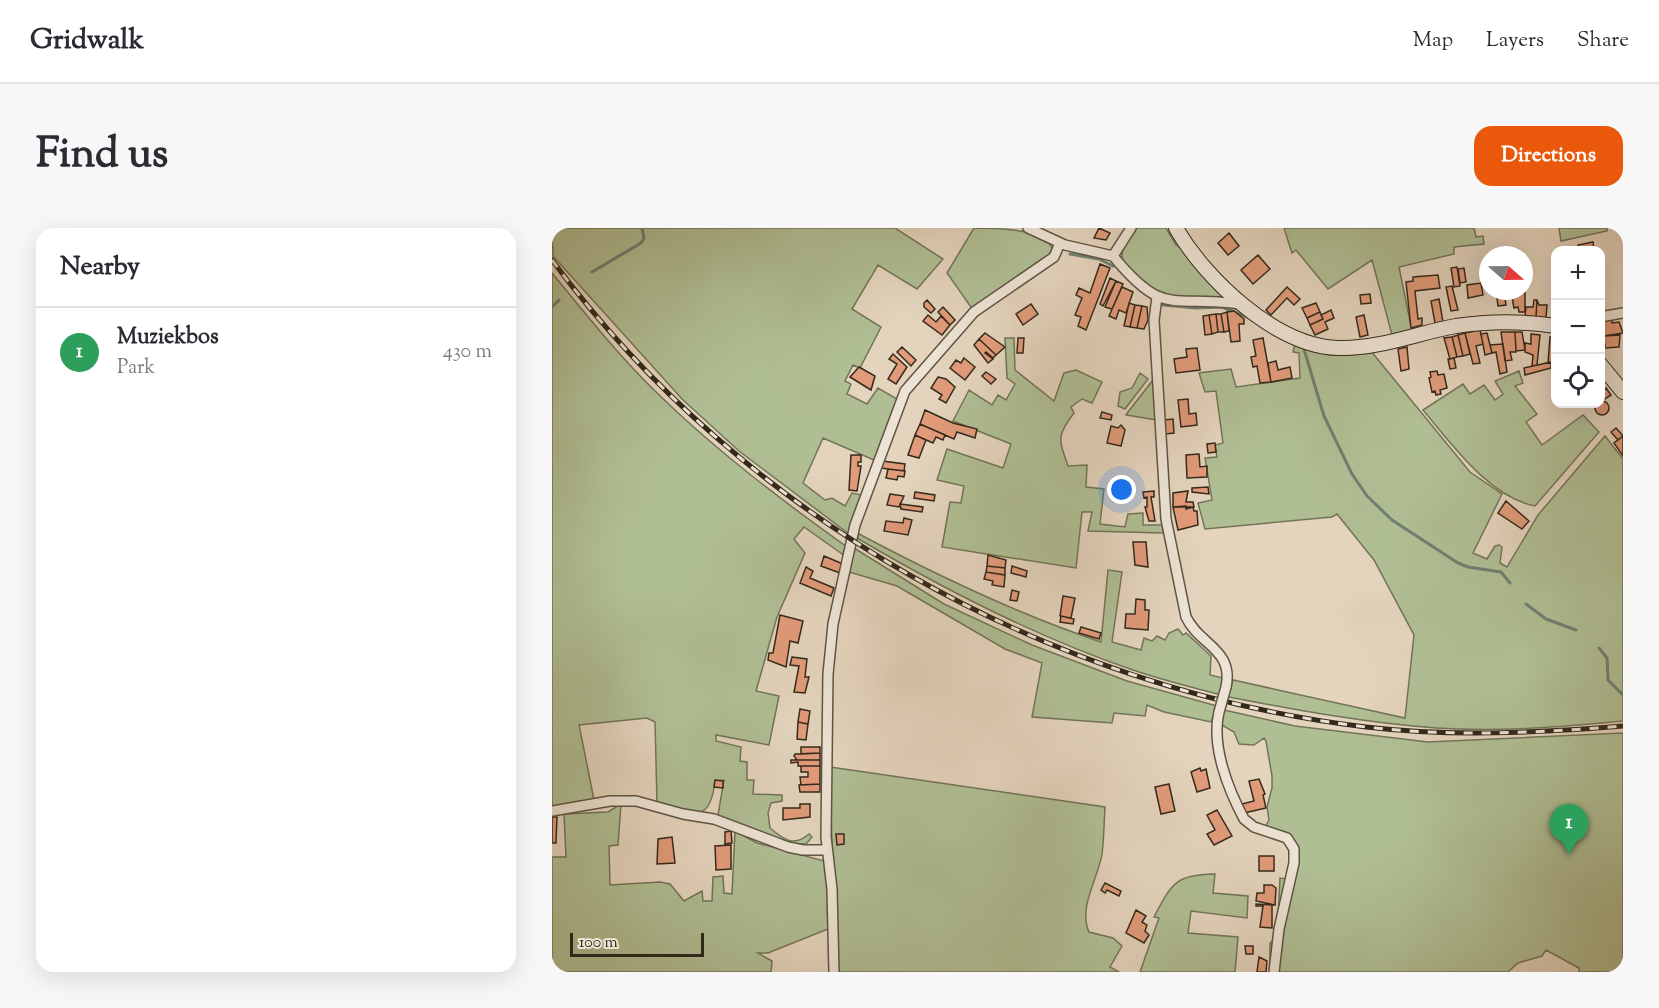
<!DOCTYPE html>
<html lang="en">
<head>
<meta charset="utf-8">
<style>
  :root { --surface:#fff; --page:#f7f7f7; --text:#2b2b33; --muted:#7c7c81; --line:#e1e1e2; --accent:#ea580c }
  body { margin:0; font-family:"Sorts Mill Goudy",serif; background:var(--page); color:var(--text) }
  .controls { position:absolute; right:18px; top:18px; display:grid; overflow:hidden; border-radius:12px; box-shadow:0 6px 24px #0002 }
  .controls button { width:54px; height:54px; display:grid; place-items:center; padding:0; border:0; border-bottom:2px solid var(--line); background:var(--surface); color:var(--text); font:30px sans-serif }
  .compass { position:absolute; left:927px; top:18px; width:54px; height:54px; border-radius:50%; background:var(--surface); box-shadow:0 6px 24px #0002; rotate:110deg }
  .scale { position:absolute; left:18px; bottom:15px; width:134px; box-sizing:border-box; padding-left:6px; border:3px solid #33291b; border-top:0; font-size:16px; line-height:21px; white-space:nowrap; color:#33291b; -webkit-text-stroke:4px #ede3d4; paint-order:stroke }
  .you { position:absolute; left:570px; top:262px; width:21px; height:21px; margin:-15px; border:4px solid #fff; border-radius:50%; background:#1a73e8; box-shadow:0 0 0 9px #1a73e833 }
  .badge { display:grid; place-items:center; width:39px; height:39px; border-radius:50%; background:var(--accent); color:#fff; font-size:20px; font-weight:700 }
  .pin { position:absolute; translate:-50% -50px; filter:drop-shadow(0 2px 3px #0008) }
  .pin::after { content:''; position:absolute; top:32px; width:21px; height:18px; background:inherit; clip-path:polygon(0 0,100% 0,50% 100%) }
  .list { margin:0; padding:0; list-style:none }
  h2 { display:flex; justify-content:space-between; align-items:center; height:78px; margin:0; padding:0 24px; font-size:26px }
  h2 small { font-size:20px; font-weight:400; color:var(--muted) }
  .list li { display:grid; grid-template-columns:39px 1fr auto; gap:18px; align-items:center; box-sizing:border-box; height:90px; padding:0 24px; border-top:2px solid var(--line) }
  .list b { display:block; font-size:22px; white-space:nowrap }
  .list p { margin:0; font-size:20px; white-space:nowrap; color:var(--muted) }
  .list em { font-size:20px; font-style:normal; color:var(--muted) }
  .icon { flex:none; width:33px; height:33px; fill:none; stroke:currentColor; stroke-width:2; stroke-linecap:round; stroke-linejoin:round }
  .map { position:relative; flex:none; width:1071px; height:744px; overflow:hidden; border-radius:18px }
  header { display:flex; align-items:center; gap:36px; box-sizing:border-box; height:84px; padding:0 30px; background:var(--surface); border-bottom:2px solid var(--line) }
  header strong { font-size:28px }
  nav { display:flex; gap:33px; margin-inline-start:auto; font-size:21px }
  .intro { display:flex; align-items:center; justify-content:space-between; box-sizing:border-box; height:144px; padding:0 36px }
  h1 { margin:0; font-size:42px }
  .button { padding:15px 27px; border-radius:18px; background:var(--accent); color:#fff; font-size:21px; font-weight:700 }
  main { display:flex; gap:36px; padding:0 36px }
  aside { flex:1; background:var(--surface); border-radius:18px; box-shadow:0 6px 24px #0002 }
  .map>svg:first-child { display:block }
  .green { fill:#b0be94; stroke:#727458; stroke-width:1.5 }
  .lines { fill:none; stroke-linecap:round; stroke-linejoin:round }
  .stream { stroke:#6f7f71; stroke-width:3 }
  .building { fill:#e29b7a; stroke:#33291b; stroke-width:1.5 }
  .street-casing { stroke:#5f5444; stroke-width:12 }
  .secondary-casing { stroke:#33291b; stroke-width:16 }
  .street { stroke:#ede3d4; stroke-width:9 }
  .secondary { stroke:#ede3d4; stroke-width:14 }
  .rail-casing { stroke:#33291b; stroke-width:5 }
  .rail { stroke:#ede3d4; stroke-width:3; stroke-dasharray:9; stroke-linecap:butt }
  .street-bridge-casing { stroke:#5f5444; stroke-width:12; stroke-linecap:butt }
  .street-bridge { stroke:#ede3d4; stroke-width:9 }
</style>
</head>
<body>
<header>
<strong>Gridwalk</strong>
<nav><a>Map</a><a>Layers</a><a>Share</a></nav>
</header>
<div class="intro"><h1>Find us</h1><a class="button">Directions</a></div>
<main>
<aside>
<h2>Nearby<small></small></h2>
<ul class="list">
<li><span class="badge" style="background:#2e9e5b">1</span><div><b>Muziekbos</b><p>Park</p></div><em>430 m</em></li>
</ul>
</aside>
<div class="map">
<svg width="1071" height="744" viewBox="0 0 1071 744">
  <rect width="100%" height="100%" fill="#e4d4bd"/>
  <filter id="stains"><feTurbulence type="fractalNoise" baseFrequency=".00333" numOctaves="4"/><feColorMatrix values="0 0 0 0 .2 0 0 0 0 .09 0 0 0 0 .02 0 0 0 .5 -.17"/></filter>
  <radialGradient id="worn" r=".72"><stop offset=".6" stop-color="#630" stop-opacity="0"/><stop offset="1" stop-color="#630" stop-opacity=".3"/></radialGradient>
  <path class="green" d="M0 0H343L391 31 365 61 326 37 300 81 329 99 308 140 301 137 293 153 299 156 295 166 315 176 326 160 345 171 322 232 271 210 251 255 273 272 280 270 293 278 300 265 309 267 297 306 187 223 130 171 1 28Z
    M422 0C442 0 491 0 500 20L497 28 421 82 395 45Z
    M585 0H614L624 17 629 20 669 67 667 71C634 71 611 72 585 49 562 29 568 22 585 0Z
    M732 0H922L924 9 931 8 932 16 902 19V26L847 39 860 103 840 107 820 32 776 61 744 22 740 25Z
    M1007 0H1055V3L1009 13Z
    M0 45C33 85 66 127 103 163 162 221 228 271 295 319L293 328 252 299 242 311 253 325 225 389 204 463 227 468 217 517 164 507V513L189 519 188 533 195 534V552H202L201 566 230 567V573L219 575 216 585 218 600C232 612 242 619 257 606L260 609 254 616H240L166 587 172 552 163 553C158 598 140 586 105 575L103 494 95 490 27 497 42 572 0 579Z
    M453 110H462L463 142 502 173 512 145 524 142 550 154 540 175 530 171 519 179 522 185C504 208 507 212 516 238L535 237 534 259 552 261 548 296 573 299 576 286 591 285V297H612L611 305 536 303 540 284H530L524 340 390 319 398 274 409 275 412 258 385 252 395 221 451 240 459 216 401 193 417 162 440 177 446 167 454 172 463 156 455 150Z
    M744 112C770 123 790 134 818 122L918 244 950 266 921 325 935 331 943 318 947 317 950 319 948 335 955 339 986 287 1053 208 1071 231V493C1010 499 946 504 884 500 813 495 745 482 676 469L681 452 853 490 862 407 822 332 785 286 780 289 653 301 646 275 660 272 653 230 665 229 663 217 671 215 664 163 653 164 647 145 679 141 684 159 748 150 747 125 741 124Z
    M967 143 971 155 963 158 985 186 974 194 990 217 1031 187 1047 204 983 278C937 269 899 215 871 182L911 156 918 166 932 157 943 172 951 166 943 153Z
    M588 145 596 151 573 181 566 178 568 164 580 160Z
    M601 152 605 192 574 187 576 184Z
    M307 306C386 348 465 386 549 414L556 342 570 344 560 414 589 422 592 410 600 413 605 408 613 412 617 405 626 401 631 407 634 405 659 428 658 447 671 450 669 467C639 459 610 452 581 442 484 409 393 362 305 310Z
    M302 320 392 376 480 417 575 453 665 478 659 494 612 484 595 477 593 488 562 485 560 495 480 489 490 435 453 421 345 358 297 344Z
    M672 482 743 498 876 514 1071 505V744H1027V740L994 722 990 728 966 735 956 744H718V715L725 709 728 650 741 652 747 624 741 613 712 601 717 592 715 579 720 560V548L714 513 712 510 702 517 687 516 682 504 668 496Z
    M278 539 553 579C552 595 552 611 550 626 546 651 526 679 537 704L561 710 570 718 558 739 567 744H283Z
    M69 576 66 617 57 618 58 657 108 654 118 656 132 673 150 663 151 673H160L161 649 171 648 172 665 180 666 183 603 205 615 272 633 275 646 276 701 216 725H206L220 733 219 744H0V629H14L12 586 56 584Z
    M663 646 661 665 696 668 695 690 639 683 636 705 686 709 683 744H588L607 690 602 689C620 655 623 647 663 646Z"/>
  <g class="lines">
    <path class="stream" d="M518 26 547 31 561 38
      M40 44 89 15 92 10 90 0
      M611 77 644 80 670 79 698 90
      M0 79 7 72
      M751 118 772 188 800 246 815 268 840 292 906 335 916 339 949 344 958 355
      M974 376 994 391 1024 402
      M1047 420 1055 430 1056 452 1071 467"/>
  </g>
  <path class="building" d="M547 0 558 5 554 12 542 10Z
    M677 5 687 18 676 27 666 15Z
    M1041 14 1042 22H1027L1026 17Z
    M706 27 718 41 701 56 689 42Z
    M548 36 558 40 534 102 526 98 529 89 523 87 530 70 524 67 527 60 538 65Z
    M905 39 908 58 902 59 899 40Z
    M912 40 914 54 908 55 906 41Z
    M886 47 888 60 863 63 866 91 870 90V97L859 100 854 54 861 53V49Z
    M558 50 564 53 551 78 548 76Z
    M564 53 571 56 560 81 553 79Z
    M929 55 931 67 916 70 915 57Z
    M900 58 906 82 899 83 894 59Z
    M570 59 581 64 574 85 567 82 564 91 557 88Z
    M735 59 748 71 742 77 735 70 719 87 714 82Z
    M1004 61V91H1002L1001 62Z
    M944 63H952L954 77 946 78Z
    M959 63 973 64V84H967L966 79 962 80Z
    M818 66 819 75 809 76 808 67Z
    M887 71 891 94 883 95 879 73Z
    M375 72 383 81 379 85 372 79V75Z
    M982 72H985L984 89 973 88 974 79H981Z
    M985 72 987 77H995L994 90 984 89Z
    M577 75 583 77 578 99 572 98Z
    M764 75 768 84 755 90 750 80Z
    M479 76 486 86 471 97 464 86Z
    M583 77 590 78 585 100 578 99Z
    M590 78 595 79 596 92 592 101 585 100Z
    M391 79 403 92 398 97 386 84Z
    M779 82 782 90 773 94 776 101 763 107 758 97 771 91 769 87Z
    M682 83 692 91V96H687L688 113 679 114 675 84Z
    M675 84 677 103 672 104 669 86Z
    M768 84 771 91 758 97 755 90Z
    M664 86 666 104 660 106 657 87Z
    M664 86H669L672 104H666Z
    M376 87 384 94 389 88 398 97 390 107 371 93Z
    M657 87 660 106 653 107 651 88Z
    M812 87 816 107 808 109 804 89Z
    M1060 91V95L1067 94 1071 105 1052 108 1050 92Z
    M928 102 931 116 924 118 928 135 921 136 913 105Z
    M949 104H963L964 124H958L960 132 953 133Z
    M963 104H970L973 122 964 123Z
    M433 105 453 119 444 127 427 111Z
    M913 105 918 126 911 128 906 107Z
    M935 105 940 125 933 127 929 106Z
    M979 106 988 107 985 137 980 138 981 127 973 124V115L979 116Z
    M906 107 911 128 905 129 900 109Z
    M1068 107 1067 119 1053 120 1052 108Z
    M900 109 905 129 898 131 892 110Z
    M998 109H1004V139L999 140V134L996 135Z
    M466 110H472L471 125H465Z
    M711 110 719 154 708 155 705 138 701 139 699 129 704 128 701 112Z
    M427 111 444 127 441 130 434 124 433 125 441 131 436 135 422 117Z
    M951 116 955 144 948 146 944 124 940 125 938 117Z
    M350 119 364 132 359 138 345 124Z
    M855 119 857 141 849 143 846 121Z
    M645 120 648 142 624 145 622 131 635 129 634 121Z
    M341 126 355 139 344 156 336 151 345 136 337 131Z
    M412 130 423 139 413 152 398 140 404 132 409 135Z
    M902 130 904 140 898 141 896 131Z
    M724 133 726 142 738 139 740 150 719 154 716 135Z
    M999 134V140L973 147 972 140Z
    M307 139 323 148 319 162 298 149Z
    M885 143 886 147 892 146 895 160 888 162 889 166 884 167 883 163 880 164 877 150 879 149 878 144Z
    M434 144 444 151 439 156 430 148Z
    M386 149 394 151 403 159 394 175 387 171 390 167 379 160Z
    M1054 160 1059 167 1048 174V165Z
    M636 171 637 186 644 185 645 197 629 199 626 172Z
    M1043 180a7 7 0 1 1 14 0a7 7 0 1 1-14 0Z
    M373 182 401 195 425 201 423 210 405 204 402 211 368 196Z
    M550 184 560 187 559 192 548 190Z
    M621 191 622 205 613 206 612 192Z
    M368 196 393 207 391 212 384 209 381 215 363 207Z
    M569 197 573 202 569 218 555 215 559 198 566 200Z
    M1064 200 1071 208 1066 212 1059 204Z
    M363 207 374 212 367 230 356 227Z
    M1071 208V228L1062 215Z
    M663 215 664 224 656 225 655 216Z
    M647 226 648 239 655 238V249L635 250 634 227Z
    M299 227H309V234H306V238H309L305 263 297 262Z
    M330 233 353 236 352 243 329 240Z
    M336 241 353 243 352 249 346 248 345 252 334 250Z
    M656 259 657 266 640 264V260Z
    M602 263V269H599L603 293H597L593 279H595V269L592 270 591 264Z
    M636 263 634 274H641L642 279H621V265Z
    M363 264 383 267 382 273 362 270Z
    M338 266 352 268 347 279 335 277Z
    M954 273 977 293 970 301 946 285Z
    M348 276 371 279 370 284 349 281Z
    M634 278V281L641 279 642 283H645L646 297 626 302 621 279Z
    M352 290 360 292 356 307 332 303 334 293 351 295Z
    M581 314H594L596 339 583 337Z
    M436 327 454 332 453 340 435 338Z
    M272 328 291 336 288 345 269 338Z
    M435 338 453 340V347L434 344Z
    M460 338 475 343 474 349 459 345Z
    M254 339 261 343 258 350 282 360 279 368 248 355Z
    M434 344 453 347 452 359 440 357 441 353 432 351Z
    M460 362 467 364 465 373 458 372Z
    M511 368 523 370 519 390 508 388Z
    M584 371 593 372V382H597L596 402 573 400 574 386H583Z
    M228 387 251 393 246 415 238 413 234 439 216 432 217 425H221Z
    M509 388 522 391 521 396 508 394Z
    M529 399 549 405 547 411 527 405Z
    M240 429 255 431 253 449H257L253 465 242 464 247 438 238 437Z
    M248 481 258 483 256 496 246 494Z
    M246 494 256 496 254 512 245 511Z
    M249 519H268V525L249 526Z
    M268 525V532H245L242 528 243 526Z
    M239 532H268V538H246V534L239 535Z
    M249 538H268V556L249 557 248 549H256V544H249Z
    M648 540 649 543 654 541 658 560 645 564 639 544Z
    M707 551 713 566 711 567 714 580 692 585 690 576 702 573 697 553Z
    M163 552 171 553V560L162 559Z
    M268 556V564H248L247 557Z
    M617 556 623 583 609 586 603 559Z
    M248 576H258V589L231 592V580H248Z
    M665 582 680 608 662 617 655 606 663 602 655 587Z
    M0 589H5L4 615H0Z
    M179 603 180 615 173 616V604Z
    M284 606H292V616L285 617Z
    M120 609 123 635 105 636 106 611Z
    M179 617V641L164 642 163 618Z
    M707 628H722V643H707Z
    M553 655 569 663 567 668 555 662 553 665 549 662Z
    M712 657H720L724 660 723 677 704 673 705 665H712Z
    M704 676 720 677V700L708 699 711 678H704Z
    M584 682 594 688 590 694 595 697 593 703 597 707 592 715 574 705Z
    M693 718H701V726H694Z
    M707 729 715 733 714 744H705Z"/>
  <g class="lines">
    <defs>
      <path id="street" d="M476 0 513 17 561 28
        M561 28C613 91 619 66 688 76
        M561 28 579 0
        M605 69 602 92 614 291 634 389C647 417 682 421 674 459
        M1048 89 1071 85
        M667 484C659 518 676 561 692 591L702 599 735 610 742 621V635L727 701 722 744
        M0 583 58 573H84L131 586 162 591 236 619 251 622H275
        M282 744 280 661 274 609 276 446 281 396 303 297 353 163 422 84 502 29 508 15"/>
      <path id="secondary" d="M624 0C653 51 725 119 787 120 827 121 865 105 904 98 937 93 970 93 1004 98
        M1048 136 1071 164"/>
    </defs>
    <use href="#street" class="street-casing"/>
    <use href="#secondary" class="secondary-casing"/>
    <use href="#street" class="street"/>
    <use href="#secondary" class="secondary"/>
    <defs>
      <path id="rail" d="M0 32C191 290 496 461 814 499 899 509 986 505 1071 498"/>
    </defs>
    <use href="#rail" class="rail-casing"/>
    <use href="#rail" class="rail"/>
    <defs>
      <path id="street-bridge" d="M667 484 674 459"/>
    </defs>
    <use href="#street-bridge" class="street-bridge-casing"/>
    <use href="#street-bridge" class="street-bridge"/>
  </g>
  <rect width="100%" height="100%" filter="url(#stains)"/>
  <rect width="100%" height="100%" fill="url(#worn)"/>
</svg>
<div class="controls">
<button>+</button>
<button>−</button>
<button><svg class="icon" aria-label="locate" viewBox="0 0 24 24"><circle cx="12" cy="12" r="6"/><path d="M12 2v4M12 18v4M2 12h4M18 12h4"/></svg></button>
</div>
<svg class="compass" viewBox="-18 -18 36 36"><path d="M0-13l5 13h-10z" fill="#e53935"/><path d="M0 13l5-13h-10z" fill="#7c7c81"/></svg>
<div class="scale">100 m</div>
<div class="you"></div>
<div class="pin badge" style="left:1017px;top:626px;background:#2e9e5b">1</div>
</div>
</main>
</body>
</html>
